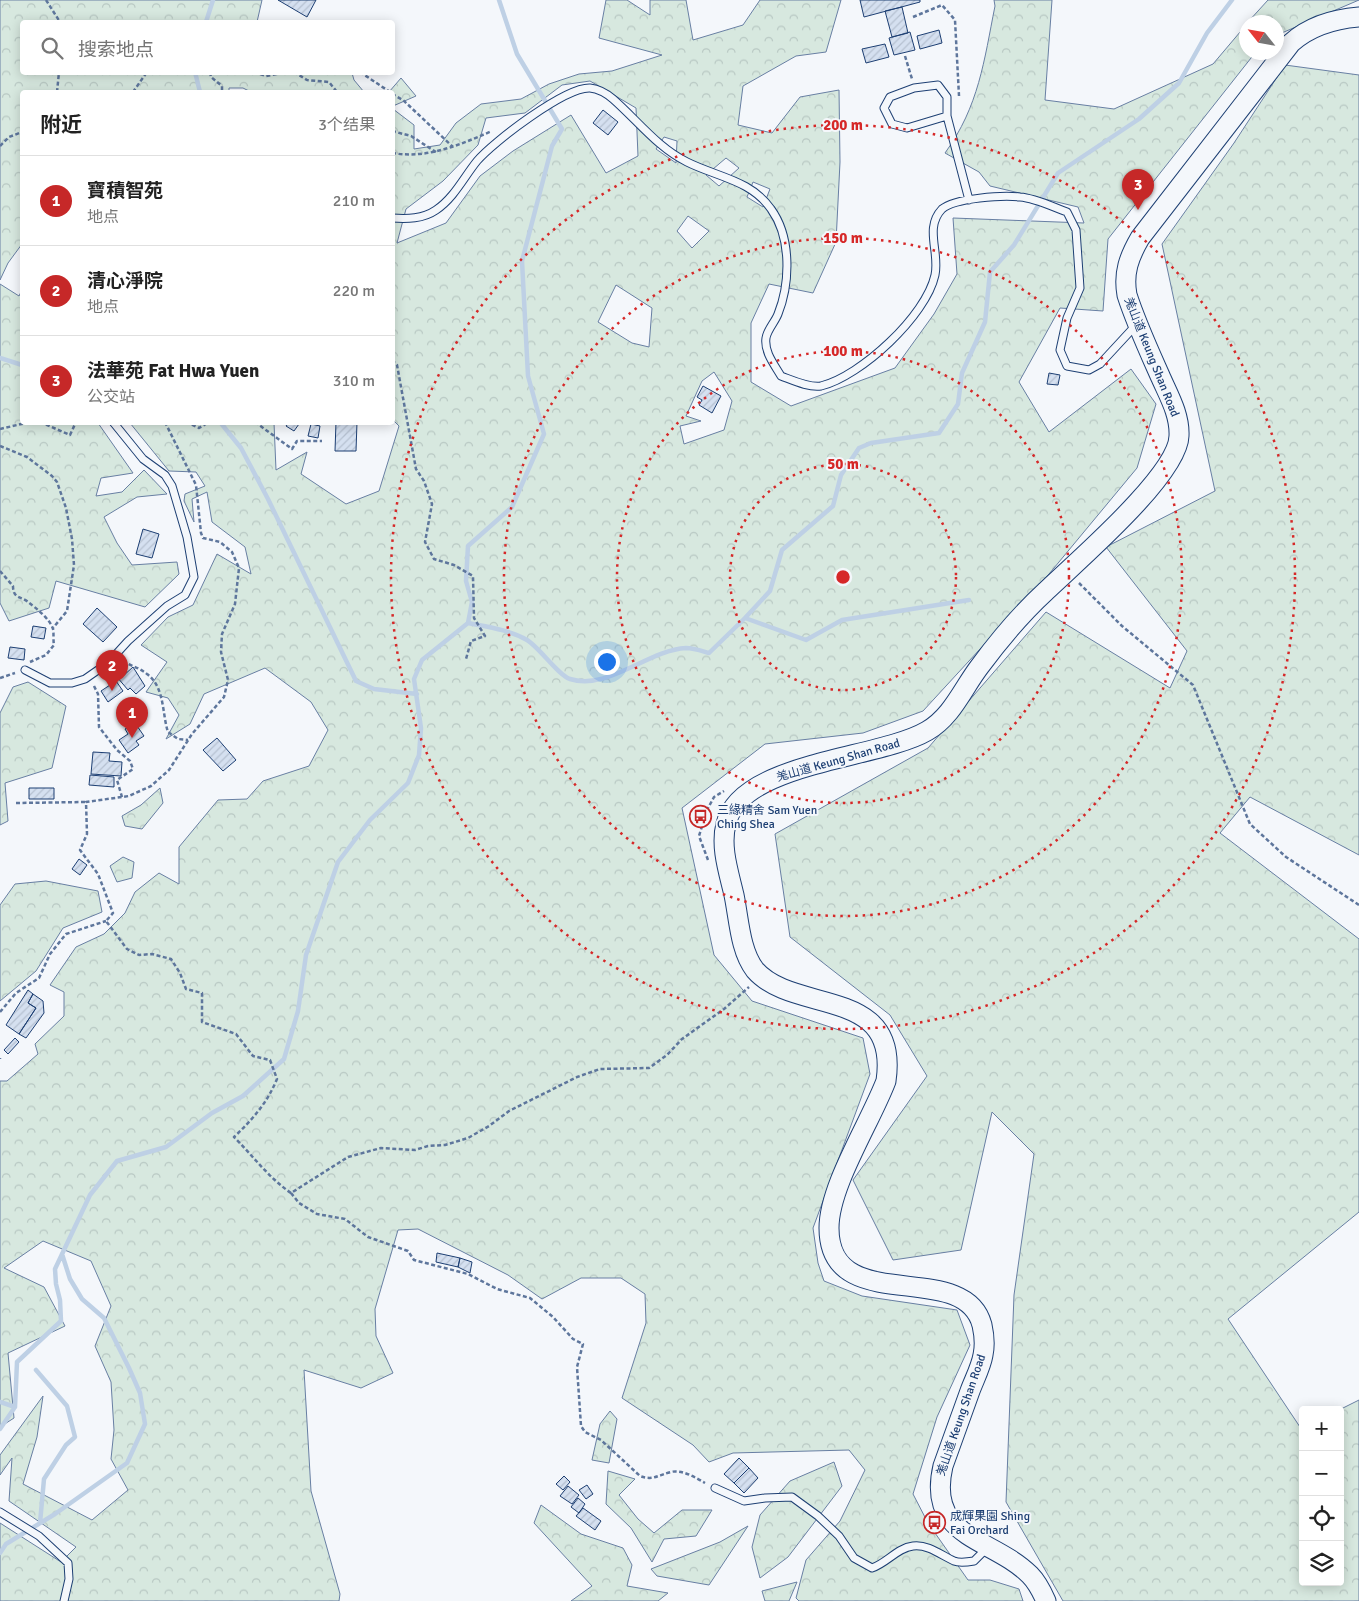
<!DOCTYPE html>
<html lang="zh">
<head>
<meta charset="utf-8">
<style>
  :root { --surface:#fff; --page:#f6f6f6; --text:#222; --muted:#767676; --line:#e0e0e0; --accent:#c62828 }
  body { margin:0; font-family:Signika,"Noto Sans SC",sans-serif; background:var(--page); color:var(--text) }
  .controls { position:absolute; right:15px; bottom:15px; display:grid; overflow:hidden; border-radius:5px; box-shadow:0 2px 12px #0003 }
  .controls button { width:45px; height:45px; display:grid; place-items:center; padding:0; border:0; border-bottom:1px solid var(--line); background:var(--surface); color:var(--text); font:25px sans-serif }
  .compass { position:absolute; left:1239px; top:15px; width:45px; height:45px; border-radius:50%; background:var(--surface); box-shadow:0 2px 12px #0003; rotate:301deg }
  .you { position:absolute; left:606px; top:661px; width:18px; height:18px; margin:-12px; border:4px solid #fff; border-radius:50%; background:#1a73e8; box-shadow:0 0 0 8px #1a73e833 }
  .badge { display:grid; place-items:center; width:32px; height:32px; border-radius:50%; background:var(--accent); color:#fff; font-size:16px; font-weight:700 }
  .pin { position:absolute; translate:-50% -41px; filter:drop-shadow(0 1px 2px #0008) }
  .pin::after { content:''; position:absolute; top:26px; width:18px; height:15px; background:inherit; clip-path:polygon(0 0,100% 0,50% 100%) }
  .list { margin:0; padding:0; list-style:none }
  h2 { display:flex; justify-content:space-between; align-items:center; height:65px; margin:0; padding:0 20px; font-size:21px }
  h2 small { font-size:16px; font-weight:400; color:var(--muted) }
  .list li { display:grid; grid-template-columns:32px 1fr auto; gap:15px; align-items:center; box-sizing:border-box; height:90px; padding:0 20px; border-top:1px solid var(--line) }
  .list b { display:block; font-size:19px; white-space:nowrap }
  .list p { margin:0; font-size:16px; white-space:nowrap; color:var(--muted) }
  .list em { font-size:16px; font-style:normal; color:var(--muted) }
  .icon { flex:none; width:28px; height:28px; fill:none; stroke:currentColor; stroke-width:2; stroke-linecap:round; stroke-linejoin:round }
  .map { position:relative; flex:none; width:1359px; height:1601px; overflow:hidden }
  .search { position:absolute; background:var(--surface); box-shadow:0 2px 12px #0003; left:20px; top:20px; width:375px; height:55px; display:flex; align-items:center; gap:12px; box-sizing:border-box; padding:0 18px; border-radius:5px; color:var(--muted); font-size:19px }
  .panel { position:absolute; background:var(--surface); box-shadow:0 2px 12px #0003; left:20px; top:90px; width:375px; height:335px; border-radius:5px }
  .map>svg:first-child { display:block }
  .forest { fill:url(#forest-crowns); stroke:#687fa3; fill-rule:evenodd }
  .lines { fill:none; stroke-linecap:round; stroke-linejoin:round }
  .stream { stroke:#bed0e5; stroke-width:4.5 }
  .building { fill:url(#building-hatch); stroke:#1d3f73 }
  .lane-casing { stroke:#1d3f73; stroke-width:9 }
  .secondary-casing { stroke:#1d3f73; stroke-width:21 }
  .path { stroke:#5e769c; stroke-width:2.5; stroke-dasharray:4 2.5; stroke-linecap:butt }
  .lane { stroke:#f4f7fb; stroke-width:7 }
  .secondary { stroke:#f4f7fb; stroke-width:19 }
  .ring { fill:none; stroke:#d62828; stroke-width:2.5; stroke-dasharray:2.5 5 }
  .labels { text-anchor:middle; stroke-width:4; stroke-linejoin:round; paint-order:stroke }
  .street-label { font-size:12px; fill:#1d3f73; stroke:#f4f7fb }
  .poi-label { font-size:12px; fill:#1d3f73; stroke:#f4f7fb; text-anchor:start }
  .centre { fill:#d62828; stroke:#f4f7fb; stroke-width:2.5 }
  .ring-label { font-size:15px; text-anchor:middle; font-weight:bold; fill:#d62828; stroke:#f4f7fb; stroke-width:4; stroke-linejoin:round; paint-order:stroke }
</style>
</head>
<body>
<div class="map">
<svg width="1359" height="1601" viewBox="0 0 1359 1601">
  <defs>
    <pattern id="forest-crowns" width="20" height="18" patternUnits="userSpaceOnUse" patternTransform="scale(1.25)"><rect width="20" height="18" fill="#d7e8df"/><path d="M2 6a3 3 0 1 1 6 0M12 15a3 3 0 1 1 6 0" fill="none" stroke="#b8c8c3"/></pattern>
    <pattern id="building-hatch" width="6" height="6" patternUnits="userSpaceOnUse" patternTransform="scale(1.25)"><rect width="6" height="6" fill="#d5e0f0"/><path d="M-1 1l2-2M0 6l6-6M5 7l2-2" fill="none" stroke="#b6c1d1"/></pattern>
  </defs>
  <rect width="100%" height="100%" fill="#f4f7fb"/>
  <path class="forest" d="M0 0H262L257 22H22V72L352 73 354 80 364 92H251L243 88H229V92H22V244L8 263 0 280Z
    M606 0H627L650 15V0H686L693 40 743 25 760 0H841L826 52 796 56 743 86 738 125 772 133 800 97 839 90 840 162 836 242 813 293 769 284 751 323V382L791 406 895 368 934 314 957 274 953 218 1084 223 1078 207 990 186 979 172 945 153C979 106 984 61 995 6L994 0H1052L1045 100 1114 109 1213 64 1246 25V52L1255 53 1108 239 1103 311 1060 308 1019 382 1049 432 1131 369 1156 404 1137 468 1049 574 923 711 863 733 765 744 682 808 714 955 752 1001 863 1038 870 1074 813 1228 818 1263 824 1281 862 1296 957 1310 970 1345 937 1417 913 1494 928 1523 968 1580H990L1019 1589 1023 1601H799L796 1598 806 1560 840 1521 865 1470 849 1450 733 1453 709 1462 693 1445 622 1398 646 1323 645 1294 621 1278H581L542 1299 508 1275 418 1229 398 1230 375 1309 376 1336 393 1373 361 1388 304 1370 311 1491 340 1594 339 1601H0V1523L61 1562 76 1547 9 1501 12 1458 0 1475V1455L43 1396 37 1437 23 1484 92 1520 128 1490 111 1459 114 1430 111 1382 95 1346 111 1306 91 1261 43 1241 4 1268 44 1287 65 1326 8 1353 14 1418 0 1427V1081H7L38 1054 35 1044 64 1016V992L50 985 76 947 104 934 125 913 135 892 159 873 179 884V847L218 800 247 799 263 781 309 766 328 730 311 702 265 668 204 694 190 724 166 739 179 715 168 698 146 692 167 662 141 645 168 617 193 605 217 554 251 574 245 547 212 522 207 492 192 499 194 522 184 501 185 494 205 486 196 472 169 471 130 423H274L276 470 307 452 301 474 346 504 379 491 399 426 392 419 393 109 414 125V149L440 145 456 123 481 104 521 99 549 84 579 74 612 71 662 55 599 38ZM590 81 636 108 638 156 606 173 571 115 513 151 480 176 446 223 397 243 406 209 443 181 478 145 486 118 525 113 562 85ZM664 137 677 141 676 163 656 149ZM726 158 739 168 719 186 706 175ZM753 182 770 189 763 207 747 197ZM688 216 709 231 692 248 677 231ZM616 285 652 308 649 347 632 343 598 322ZM714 372 732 401 724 430 684 444 680 426 701 421 686 416 702 381Z
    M1268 0H1359L1277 35 1276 22H1248Z
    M1285 65 1359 75V855L1250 797 1220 833 1359 939V1212L1228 1319 1300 1427 1303 1426V1582H1340L1339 1410 1359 1400V1601H1063L1006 1502 1014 1295 1034 1154 992 1112 961 1250 893 1260 853 1180 927 1076 890 1015 790 937 775 834 928 748 1046 612 1170 688 1187 651 1106 547 1215 491 1162 244 1234 143Z
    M401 78 416 96 393 106 392 92H389Z
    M0 284 19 296 22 290V422L98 423 133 473 101 478 96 496 122 492 144 470 167 494 137 497 104 517 117 543 132 565 177 562 179 574 145 607 56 581 49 608 9 621 0 603Z
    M28 682 66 706 52 768 5 783 8 821 0 825V713L13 687Z
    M160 788 163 803 142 829 125 826 122 816 141 805Z
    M123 857 134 862 132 878 117 882 110 866Z
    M46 881 98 891 102 912 63 928 36 971 0 1001V905L15 884Z
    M610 1411 617 1419 609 1463 592 1460 600 1424Z
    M834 1462 842 1486 788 1557 760 1578 752 1547 760 1515 790 1481Z
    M608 1471 635 1479 619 1495 638 1519 654 1533 682 1510H712L696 1536 664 1539 652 1562 631 1528 606 1504Z
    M541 1505 581 1534 623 1548 632 1565 627 1586 668 1593 658 1601H571L592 1586 534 1523Z
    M748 1526 709 1585 657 1576 651 1569 720 1542Z
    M797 1582 789 1601H765L762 1591Z"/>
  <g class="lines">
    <path class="stream" d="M206 22 213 0
      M195 72 200 92
      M0 358 22 365
      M220 422 241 448 268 499 356 681 374 689 417 694
      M745 618 770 591 782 550 833 506 841 475 859 448 871 443 939 433 958 404 962 373 985 322 990 272 1014 245 1058 173 1139 119 1179 83 1207 33 1232 0
      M468 623C488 627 510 630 527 640 539 647 559 676 570 679 608 691 648 650 686 648 694 648 702 651 709 653L745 618 806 640 842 620 969 600
      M36 1370 67 1406 75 1437 66 1445 44 1479 40 1523
      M0 1402 15 1407
      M0 1429 15 1407 17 1362 61 1321 60 1300 56 1284 55 1269 90 1195 117 1161 166 1147 212 1113 243 1096 284 1059 298 1011 306 955 338 862 370 820 408 783 419 755 421 728 414 679 422 660 468 623 472 602 466 581 468 546 512 507 544 434 528 376 522 261 552 146 562 129 517 54 499 0
      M0 1553 6 1544 55 1514 127 1463 145 1424 140 1393 129 1368 104 1318 82 1299 70 1279 62 1254"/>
  </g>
  <path class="building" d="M278 0H316L307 17Z
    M860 0H920V2L864 17Z
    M902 7 908 33 892 37 885 11Z
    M939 30 942 43 920 49 917 36Z
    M910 32 915 50 894 55 889 38Z
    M885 44 889 57 866 63 862 49Z
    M603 110 618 122 608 135 593 123Z
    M1049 373 1060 375 1058 385 1047 384Z
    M703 386 721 396 712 413 699 405 702 400 697 397Z
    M289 422H297L299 424 294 431 286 426Z
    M336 422H357L356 451H335Z
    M311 424 320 426 318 438 308 436Z
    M143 529 159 534 152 558 136 554Z
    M97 608 117 627 103 642 83 624Z
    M33 626 46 628 44 639 31 637Z
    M10 647 25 649 24 660 8 658Z
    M133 667 145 686 136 694 130 688 128 690 117 677 121 674 123 676Z
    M116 681 123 691 108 702 101 691Z
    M135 723 144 736 136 741 139 745 128 753 119 740 128 734 125 729Z
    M217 738 236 760 223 771 203 750Z
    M93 752 110 753 109 761 122 762 121 776 91 774Z
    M90 775 114 777V787L89 785Z
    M29 788H54V799H29Z
    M79 859 87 865 80 875 72 869Z
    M28 990 33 994 28 1003 36 1008 19 1034 6 1025Z
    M33 994 43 1001 44 1013 26 1038 19 1034 36 1008 28 1003Z
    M15 1038 19 1042 8 1054 4 1050Z
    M437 1253 460 1258 458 1267 436 1262Z
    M460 1258 472 1262 470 1273 458 1267Z
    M739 1458 749 1468 734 1483 724 1474Z
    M749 1468 758 1478 744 1493 734 1483Z
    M564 1476 570 1482 563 1490 556 1484Z
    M587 1485 593 1494 586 1499 579 1490Z
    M568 1486 579 1495 572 1504 560 1496Z
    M578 1498 585 1504 579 1513 571 1507Z
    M583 1508 601 1521 595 1530 576 1516Z"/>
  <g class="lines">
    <defs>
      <path id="lane" d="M947 116 907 128 892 124 884 108 890 97 914 88 938 85 947 97V116L969 200
        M392 218C407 219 423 219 436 210 454 198 464 177 477 161 493 142 565 87 590 88 599 89 606 93 613 99 637 120 658 148 687 162 717 177 751 180 771 209 792 238 790 284 778 314 775 322 767 330 766 338 764 352 774 364 781 376 792 380 809 388 821 386 861 376 926 316 935 275 940 252 924 228 942 209 955 198 1003 195 1020 197 1035 198 1053 207 1067 212L1076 230 1080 288 1067 318 1060 350 1067 366 1089 370 1100 364 1137 324
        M25 670 50 683H72L85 679 108 663 128 641 167 606 185 595 194 577 187 537 172 486 165 475 143 459 113 422
        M715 1488 744 1501 765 1498 792 1497 818 1516 839 1536 854 1558 872 1568C887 1563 897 1548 913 1546 928 1544 941 1555 954 1561 959 1563 968 1562 974 1561L987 1548
        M0 1512 39 1536 68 1563 69 1579 64 1601"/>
      <path id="secondary" d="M1046 1601C1042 1592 1037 1582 1030 1575 992 1537 926 1539 943 1466 952 1441 961 1416 970 1391 974 1380 981 1367 983 1355 985 1346 984 1334 982 1325 964 1257 829 1319 829 1228 829 1186 870 1123 886 1081 900 985 794 1015 755 970 740 951 739 919 734 895 729 873 720 847 726 824 740 762 879 759 927 731 952 717 963 688 980 666 1000 639 1021 614 1046 591 1076 562 1178 475 1179 436 1180 415 1169 396 1161 378 1149 351 1136 323 1127 295 1123 273 1129 257 1140 238L1291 43C1310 26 1334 19 1359 17"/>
    </defs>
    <use href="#lane" class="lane-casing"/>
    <use href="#secondary" class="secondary-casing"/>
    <path class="path" d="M46 0 60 22
      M913 17 942 5 955 20 959 96
      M905 56 912 79
      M210 72 211 77 222 86V92
      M254 72 266 76 289 72
      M294 72 307 80 329 82 337 92
      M360 72 390 92
      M57 92 59 72
      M133 92 147 72
      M392 94 403 100 453 147
      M392 131 411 136 436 152
      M0 146 9 137 22 132
      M392 153C428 159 459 145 492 131
      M392 360 397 365 416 469 424 481 432 504 425 542 434 559 454 565 473 576 474 618 485 636 471 641 466 659
      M40 422 70 435 76 422
      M165 422 196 485 201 533 203 538 220 542 232 552 239 568 235 604 222 634 221 652 228 680 224 697 192 734 169 770 151 786 129 796 86 802 87 834 80 850 98 874 113 913 106 921 127 949 139 955 152 954 171 959 180 973 186 989 202 993V1022L236 1034 253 1056 270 1060 277 1079C267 1103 253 1119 234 1137 253 1156 269 1178 291 1193L348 1157 381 1148 415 1150 428 1146 445 1145 468 1138 489 1126 509 1111 577 1077 600 1069 649 1068 667 1055 682 1039 724 1009 749 987
      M186 422 199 428 209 422
      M255 422 292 449 297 441H322
      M0 429 30 422
      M0 446 27 457 52 476 57 482 66 508 72 539 74 565 67 611 53 628
      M0 571 13 586C13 599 21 596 28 602 36 608 50 619 53 629 54 633 53 640 54 645L46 655 30 662
      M1079 583 1122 626 1193 685 1250 824 1286 857 1359 905
      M123 661C131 666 140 668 147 674 165 687 162 714 168 732L178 739 188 740
      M0 678 15 673
      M94 686 98 694 99 727 117 750 130 761 133 769 117 780 122 797
      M16 803 86 802
      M708 860 699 836 707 810 714 797 724 791
      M0 1012 16 993 39 978 50 954 66 934 106 921
      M0 1059V1058
      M291 1193 299 1203 317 1214 345 1219 368 1237 408 1251 414 1260 468 1274 497 1289 530 1298 553 1317 573 1339 583 1344 577 1367 581 1426 585 1432 601 1440 640 1476C653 1481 658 1475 671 1472 682 1469 696 1478 705 1483"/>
    <use href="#lane" class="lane"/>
    <use href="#secondary" class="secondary"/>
  </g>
  <g class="ring">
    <circle cx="843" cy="577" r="113"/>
    <circle cx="843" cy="577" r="226"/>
    <circle cx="843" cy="577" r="339"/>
    <circle cx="843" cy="577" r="452"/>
  </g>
  <defs>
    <symbol id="bus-ring" viewBox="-11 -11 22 22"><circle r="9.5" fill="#f4f7fb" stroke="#c62828" stroke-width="1.5"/><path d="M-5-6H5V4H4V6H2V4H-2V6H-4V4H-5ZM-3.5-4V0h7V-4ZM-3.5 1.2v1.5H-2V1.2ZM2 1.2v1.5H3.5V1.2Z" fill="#c62828"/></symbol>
  </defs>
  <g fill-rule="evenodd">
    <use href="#bus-ring" x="688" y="804" width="25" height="25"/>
    <use href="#bus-ring" x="922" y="1510" width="25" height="25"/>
  </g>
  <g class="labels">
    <g class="street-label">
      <text transform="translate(1152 357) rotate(68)" y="4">羗山道 Keung Shan Road</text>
      <text transform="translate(838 760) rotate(-16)" y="4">羗山道 Keung Shan Road</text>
      <text transform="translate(961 1415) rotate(-71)" y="4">羗山道 Keung Shan Road</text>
    </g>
    <g class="poi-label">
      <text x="717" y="814">三緣精舍 Sam Yuen<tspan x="717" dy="14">Ching Shea</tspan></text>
      <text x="950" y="1520">成輝果園 Shing<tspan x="950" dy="14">Fai Orchard</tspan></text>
    </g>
  </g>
  <circle cx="843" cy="577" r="8" class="centre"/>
  <g class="ring-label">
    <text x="843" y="130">200 m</text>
    <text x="843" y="243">150 m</text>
    <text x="843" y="356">100 m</text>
    <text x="843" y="469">50 m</text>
  </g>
</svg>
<div class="controls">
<button>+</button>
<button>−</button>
<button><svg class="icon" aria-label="locate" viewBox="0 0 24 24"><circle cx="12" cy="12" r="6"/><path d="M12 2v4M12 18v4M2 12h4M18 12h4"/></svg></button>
<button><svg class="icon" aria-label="layers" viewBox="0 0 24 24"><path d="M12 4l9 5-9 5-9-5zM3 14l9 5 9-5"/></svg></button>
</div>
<svg class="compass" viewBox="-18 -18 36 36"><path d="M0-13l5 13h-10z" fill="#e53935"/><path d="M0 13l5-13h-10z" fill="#767676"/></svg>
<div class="you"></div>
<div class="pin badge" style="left:132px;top:738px">1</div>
<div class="pin badge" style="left:112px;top:691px">2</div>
<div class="pin badge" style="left:1138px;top:210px">3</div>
<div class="search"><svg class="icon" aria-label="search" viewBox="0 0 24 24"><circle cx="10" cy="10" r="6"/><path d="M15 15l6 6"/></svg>搜索地点</div>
<section class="panel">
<h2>附近<small>3个结果</small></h2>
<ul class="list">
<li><span class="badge">1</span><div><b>寶積智苑</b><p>地点</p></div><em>210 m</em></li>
<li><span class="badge">2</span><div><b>清心淨院</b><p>地点</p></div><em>220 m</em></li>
<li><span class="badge">3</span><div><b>法華苑 Fat Hwa Yuen</b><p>公交站</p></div><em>310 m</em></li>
</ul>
</section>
</div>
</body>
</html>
